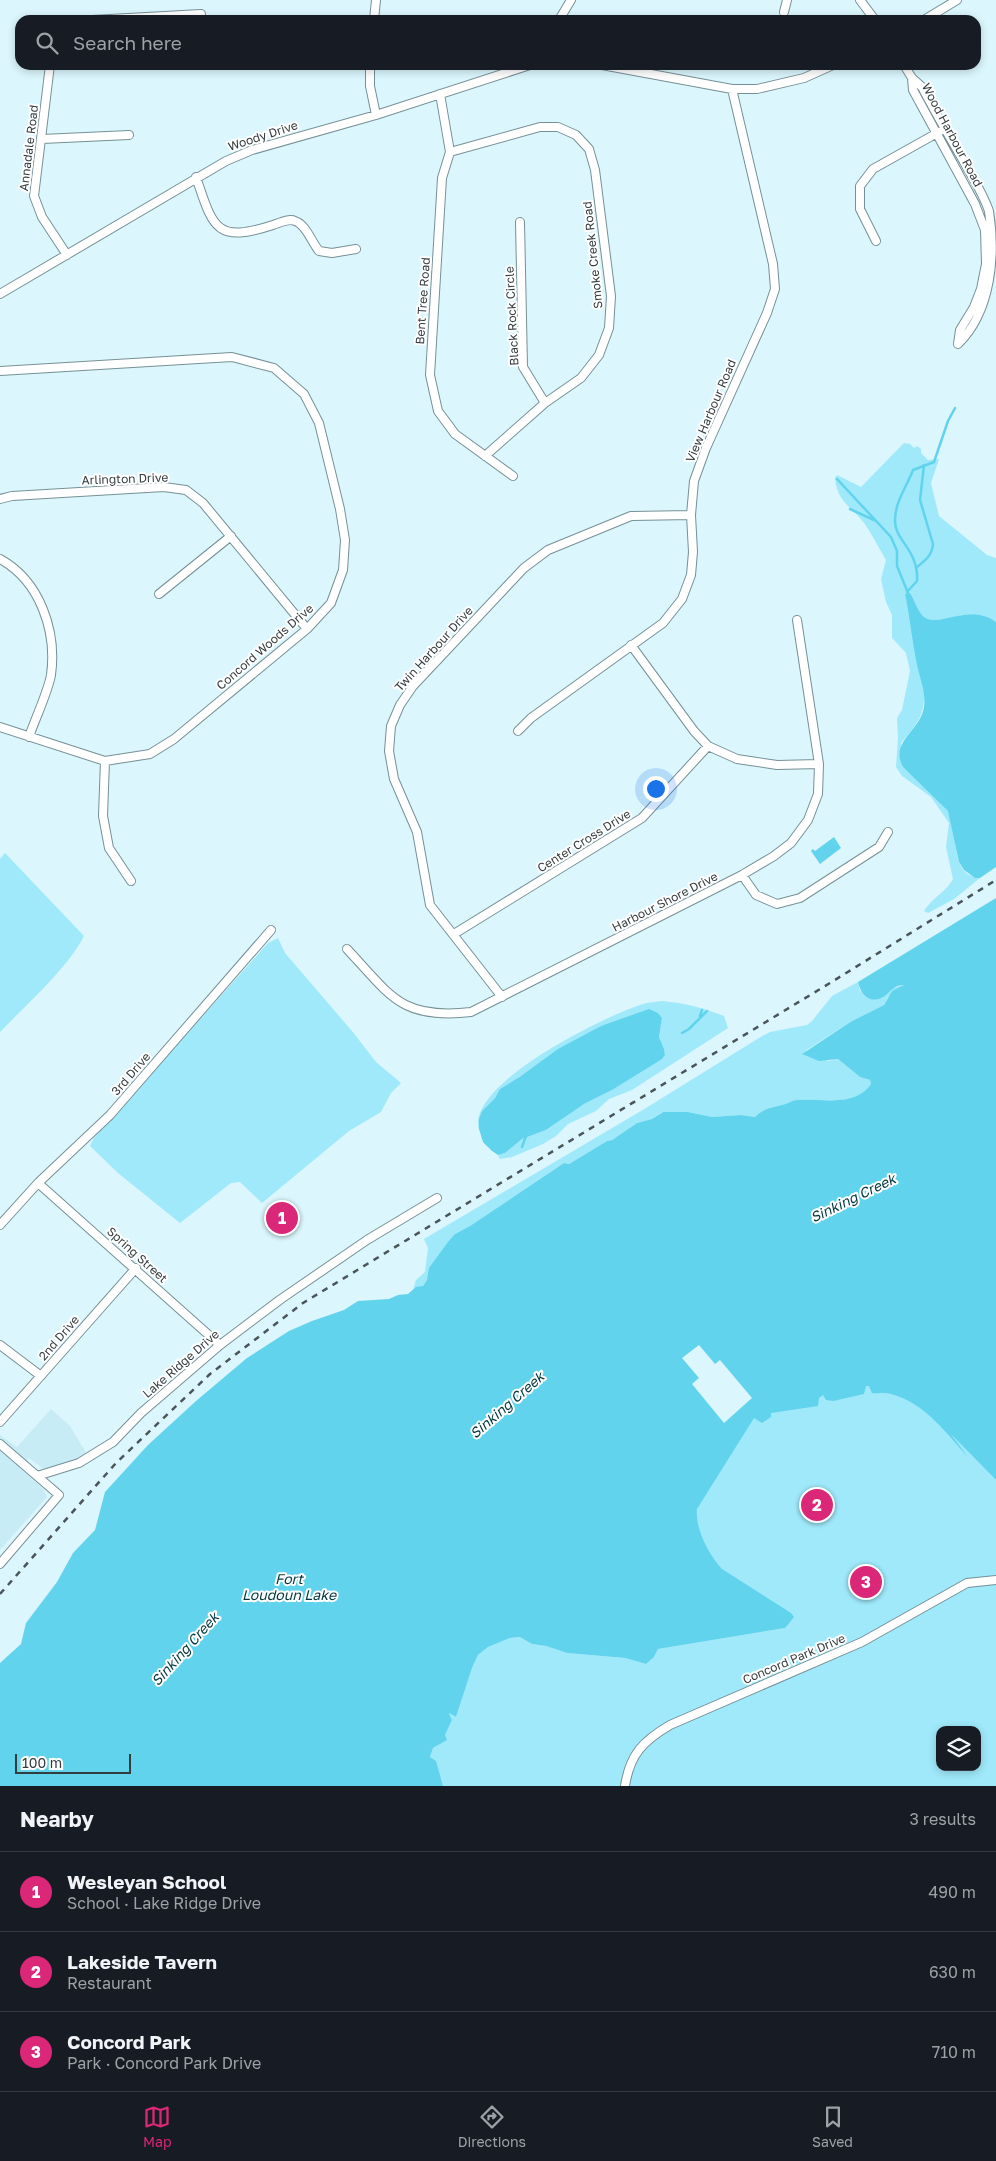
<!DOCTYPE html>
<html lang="en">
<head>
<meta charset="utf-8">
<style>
  :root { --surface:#171b24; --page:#242831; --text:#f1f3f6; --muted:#9ea1a6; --line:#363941; --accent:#db2777 }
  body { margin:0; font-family:"Golos Text",sans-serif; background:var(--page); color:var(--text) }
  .controls { position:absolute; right:15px; bottom:15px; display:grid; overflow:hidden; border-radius:10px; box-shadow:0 2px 8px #0003 }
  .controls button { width:45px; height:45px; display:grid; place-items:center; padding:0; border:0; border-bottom:1px solid var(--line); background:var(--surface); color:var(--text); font:25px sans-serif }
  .scale { position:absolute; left:15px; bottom:12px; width:116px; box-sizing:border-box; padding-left:5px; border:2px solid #333d40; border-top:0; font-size:14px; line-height:18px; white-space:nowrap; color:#333d40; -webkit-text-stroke:4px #fff; paint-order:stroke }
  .you { position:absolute; left:655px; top:788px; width:18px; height:18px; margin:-12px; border:4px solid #fff; border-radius:50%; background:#1a73e8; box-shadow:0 0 0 8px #1a73e833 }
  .badge { display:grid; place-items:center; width:32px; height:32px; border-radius:50%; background:var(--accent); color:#fff; font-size:16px; font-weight:700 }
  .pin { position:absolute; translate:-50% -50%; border:2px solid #fff; box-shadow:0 1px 5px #0006 }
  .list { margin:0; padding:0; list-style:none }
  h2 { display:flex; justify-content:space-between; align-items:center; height:65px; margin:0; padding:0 20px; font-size:21px }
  h2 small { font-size:16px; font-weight:400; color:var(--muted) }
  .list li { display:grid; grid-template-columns:32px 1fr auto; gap:15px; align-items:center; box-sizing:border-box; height:80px; padding:0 20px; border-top:1px solid var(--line) }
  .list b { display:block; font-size:19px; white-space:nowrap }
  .list p { margin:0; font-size:16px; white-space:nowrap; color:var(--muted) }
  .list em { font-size:16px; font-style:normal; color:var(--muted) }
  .icon { flex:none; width:28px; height:28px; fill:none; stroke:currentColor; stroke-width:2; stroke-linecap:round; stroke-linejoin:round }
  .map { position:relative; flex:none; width:996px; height:1786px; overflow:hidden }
  .search { position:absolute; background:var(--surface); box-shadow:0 2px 8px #0003; left:15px; right:15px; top:15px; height:55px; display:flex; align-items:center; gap:12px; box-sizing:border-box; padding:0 18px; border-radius:15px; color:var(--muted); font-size:19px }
  .sheet { height:305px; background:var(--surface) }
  nav { display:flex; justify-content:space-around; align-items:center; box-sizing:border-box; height:70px; border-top:1px solid var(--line); background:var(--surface); font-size:14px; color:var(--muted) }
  nav a { display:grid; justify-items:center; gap:2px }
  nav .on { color:var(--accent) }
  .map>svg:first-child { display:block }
  .built { fill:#c8ecf5 }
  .green { fill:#9fe9fb; fill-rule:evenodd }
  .water { fill:#62d3ec }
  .pier { fill:#dbf6fd }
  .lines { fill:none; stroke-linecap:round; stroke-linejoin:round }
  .stream { stroke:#62d3ec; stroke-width:2.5 }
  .minor-casing { stroke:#769096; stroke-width:10 }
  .minor { stroke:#fff; stroke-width:8 }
  .rail { stroke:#495559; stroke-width:2.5; stroke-dasharray:6 6; stroke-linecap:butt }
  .labels { text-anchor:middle; stroke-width:4; stroke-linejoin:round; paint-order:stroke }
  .street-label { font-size:12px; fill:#333d40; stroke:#fff }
  .water-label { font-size:14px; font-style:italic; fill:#003741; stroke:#fff }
</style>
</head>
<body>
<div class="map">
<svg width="996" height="1786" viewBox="0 0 996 1786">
  <rect width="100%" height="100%" fill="#dbf6fd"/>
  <path class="built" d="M51 1409 70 1426 88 1456 56 1468H42L29 1458 20 1468 44 1490 47 1497 0 1550V1435L17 1447Z"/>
  <path class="green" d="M904 443 910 444 914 448 917 446 921 449V453L928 460 939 459 931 483 939 516 987 555 996 558V622C970 602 941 628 924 617 918 612 914 600 910 593L905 594 924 693C925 717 915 725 901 743L903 767C917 780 935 794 947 810 961 828 947 876 980 878L954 899 928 913 924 911C932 898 946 892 953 879L946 847 949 823 931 797 902 776 896 767 898 738 897 718 902 710 910 671 906 653 892 638V615L886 602 881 579 886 560C879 548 872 534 864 523 851 506 837 502 835 478L837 475 861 487Z
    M5 853 84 936C67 969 26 1005 0 1032V859Z
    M278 938 285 953 352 1031 376 1062 401 1083 391 1093 381 1112 349 1131 262 1203 240 1182 231 1183 180 1223 118 1173 90 1146 94 1138 268 943Z
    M858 982 860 991 880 998 890 989 905 984 888 997 884 1005 852 1021 805 1051 828 1061 838 1059 860 1077 870 1080 871 1085C855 1108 820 1098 797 1100 792 1100 788 1104 783 1105 771 1108 764 1108 755 1117L741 1115 712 1117 688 1112H662L652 1119 637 1123 612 1140 607 1141 569 1164 564 1163 470 1226 455 1234 427 1280 423 1286 413 1290 416 1280 425 1272 428 1248 424 1239 646 1108 759 1038 770 1032 807 1025 812 1021 832 996Z
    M662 1001C684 1003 704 1008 724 1016L728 1028 632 1090 609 1099 596 1111 568 1124 556 1136 543 1144 512 1157 500 1159 498 1155 505 1153 522 1139 546 1130 584 1104 612 1090 665 1055 664 1049 659 1037 662 1018 658 1013 601 1026 500 1089 495 1098 482 1111 479 1130C465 1084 607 1015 643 1004 649 1002 656 1002 662 1001Z
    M846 1385H896L954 1436 996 1480V1786H443L441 1779 430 1757 433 1748C443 1745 447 1729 452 1720L449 1713 456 1717 472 1668 478 1655 488 1647 510 1638 521 1637 532 1644 546 1646 567 1653 625 1658 646 1664 654 1657 658 1649 785 1628 721 1574 694 1529 699 1498 755 1412ZM940 1730H977V1767H940Z"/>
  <path class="water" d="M910 593C914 599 918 612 924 617 940 628 970 602 996 622V867L980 878H975L964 870 959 862 948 811 903 767C889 742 921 730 924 707 926 693 920 678 917 665 912 641 910 617 905 594Z
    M834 837 841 848 820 864 811 851 813 849 815 851Z
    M996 898V1480L950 1433 968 1457C946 1433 925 1403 891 1394 885 1392 879 1394 872 1393L869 1386H866L864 1394 833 1401 826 1400 823 1395 819 1398 818 1406 771 1413V1417L762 1423 754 1418 697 1509C695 1529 709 1555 722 1569L791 1613 794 1617 785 1628 658 1649 654 1657 646 1664 625 1658 567 1653 546 1646 532 1644 520 1637 510 1638 488 1647 478 1655 472 1668 456 1717 449 1713 452 1720 445 1735 447 1740 433 1748 430 1757 436 1761 443 1786H0V1663L21 1644 26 1623 57 1582 73 1553 95 1530 105 1492 148 1445 196 1401 247 1358 289 1331 312 1321 344 1310 358 1301 389 1299 398 1295 408 1294 416 1287 423 1286 427 1280 429 1268 448 1242 455 1234 470 1226 564 1163 569 1164 607 1141 612 1140 637 1123 652 1119 663 1112H688L712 1117 741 1115 755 1117C764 1108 771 1108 782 1105 788 1104 792 1100 797 1100 820 1098 855 1108 871 1084L870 1080 860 1077 838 1059 819 1061 802 1054 852 1021 884 1005 892 991 904 985C893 984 890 994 881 998 868 1004 860 992 858 982Z
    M649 1009 658 1013 662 1018 659 1037 664 1049 665 1055 662 1059 612 1090 584 1104 546 1130 522 1139 505 1153 498 1155 492 1151 483 1142 479 1129V1119L482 1111 495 1098 500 1089 521 1076 558 1049 601 1026Z"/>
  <path class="pier" d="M699 1345 715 1364 720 1360 752 1398 724 1423 692 1384 699 1378 682 1358Z"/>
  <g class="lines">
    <path class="stream" d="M837 479 891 537 897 551V566L908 593
      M850 509 874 520
      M916 568C925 560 932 556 933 544L920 500 924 465
      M907 592 917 581C919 550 894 540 895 520 895 502 907 486 913 470L934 462 948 421 955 408
      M700 1016 702 1010
      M682 1033 689 1029 707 1011
      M522 1147 526 1136"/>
    <defs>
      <path id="minor" d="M860 0 875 20
        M784 12 787 0
        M92 20 201 14
        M374 20 376 0
        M559 20 571 0
        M924 20 957 0
        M50 65 34 196 42 217 67 255
        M370 65V86L376 115
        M602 65 732 89H757L804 78 833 65
        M904 65 912 78 922 87C935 112 949 136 963 160 972 177 983 193 989 211 996 256 991 312 958 344
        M912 78 913 90 975 204 985 230 986 264 981 289 974 307 960 330 958 344
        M440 94 450 152 442 178 430 375 438 411 455 434 513 476
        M42 139 129 135
        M450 152 540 127H558L576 135 589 149 595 170 611 296 609 328 599 355 581 378 545 403 485 456
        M196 177C213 227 215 244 273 225 279 223 289 218 295 221 306 224 312 243 319 251L332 253 356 249
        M520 222 523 367 545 403
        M876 241 860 209V186L873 169 939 132
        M0 294 226 161 252 150 376 115 530 65
        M0 371 232 357 274 368 304 394 319 423 340 509 345 540 343 570 331 603 307 629 174 739 150 754 105 761 0 727
        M0 499 12 496 164 487 186 490 203 503 307 629
        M0 559C40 581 57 631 51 675 48 692 35 719 29 737
        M159 594 231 536
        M631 645 694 731 708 746 737 759 777 765 819 764
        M518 731 531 718 663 623 682 599 691 575 693 552 691 515 694 481 706 448 767 313 775 289 773 264 732 89
        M105 761 103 816 109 848 131 881
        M742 875 756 895 777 904 800 898 879 847 888 832
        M454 934 642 818 708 746
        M347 949C391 996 401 1020 471 1012L742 875 774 856 791 843 808 820 818 794 819 764 797 620
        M502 997 430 905 417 832 394 779 389 751 391 726 400 705 413 686 524 568 548 550 631 516 691 515
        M38 1183 220 1345
        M0 1225 38 1183 110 1115 271 930
        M0 1345 41 1376
        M0 1422 136 1268
        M0 1444 37 1476
        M0 1564 59 1495 37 1476 79 1463 113 1442 141 1413 220 1345 281 1299 367 1240 437 1198
        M625 1786C630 1754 643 1741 670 1725L862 1642 967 1583 996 1580"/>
    </defs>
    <use href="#minor" class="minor-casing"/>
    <use href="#minor" class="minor"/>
    <path class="rail" d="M0 1594 116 1463 210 1374 303 1303 830 983 996 880"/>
  </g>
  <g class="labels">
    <g class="street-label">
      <text transform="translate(952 135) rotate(62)" y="4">Wood Harbour Road</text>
      <text transform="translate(263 136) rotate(-18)" y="4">Woody Drive</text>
      <text transform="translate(29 148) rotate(-83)" y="4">Annadale Road</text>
      <text transform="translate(593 255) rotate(-96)" y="4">Smoke Creek Road</text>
      <text transform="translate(423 301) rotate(-86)" y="4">Bent Tree Road</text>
      <text transform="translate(512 316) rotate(-93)" y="4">Black Rock Circle</text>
      <text transform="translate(711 411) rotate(-67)" y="4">View Harbour Road</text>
      <text transform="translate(125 479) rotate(-2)" y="4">Arlington Drive</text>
      <text transform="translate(265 647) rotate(-41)" y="4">Concord Woods Drive</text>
      <text transform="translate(434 649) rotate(-48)" y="4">Twin Harbour Drive</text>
      <text transform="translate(584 841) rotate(-32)" y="4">Center Cross Drive</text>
      <text transform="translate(665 902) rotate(-27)" y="4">Harbour Shore Drive</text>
      <text transform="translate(131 1074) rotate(-49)" y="4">3rd Drive</text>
      <text transform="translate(137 1255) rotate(42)" y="4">Spring Street</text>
      <text transform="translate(59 1338) rotate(-49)" y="4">2nd Drive</text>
      <text transform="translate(181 1364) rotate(-41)" y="4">Lake Ridge Drive</text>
      <text transform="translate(794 1659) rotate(-23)" y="4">Concord Park Drive</text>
    </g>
    <g class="water-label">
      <text transform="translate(853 1198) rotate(-26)" y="5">Sinking Creek</text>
      <text transform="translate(507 1405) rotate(-41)" y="5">Sinking Creek</text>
      <text x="289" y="1584">Fort<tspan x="289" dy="16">Loudoun Lake</tspan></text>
      <text transform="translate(185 1649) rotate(-48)" y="5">Sinking Creek</text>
    </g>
  </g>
</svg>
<div class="controls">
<button><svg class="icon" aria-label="layers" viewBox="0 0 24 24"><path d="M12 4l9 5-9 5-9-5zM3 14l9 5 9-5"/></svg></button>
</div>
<div class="scale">100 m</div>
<div class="you"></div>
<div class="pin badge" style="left:282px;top:1218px">1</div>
<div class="pin badge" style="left:817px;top:1505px">2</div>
<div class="pin badge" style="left:866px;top:1582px">3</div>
<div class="search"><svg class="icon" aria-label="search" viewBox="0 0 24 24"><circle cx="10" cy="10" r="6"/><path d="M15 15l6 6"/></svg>Search here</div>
</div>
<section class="sheet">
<h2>Nearby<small>3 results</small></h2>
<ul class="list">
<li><span class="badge">1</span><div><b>Wesleyan School</b><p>School · Lake Ridge Drive</p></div><em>490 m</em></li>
<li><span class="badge">2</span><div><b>Lakeside Tavern</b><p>Restaurant</p></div><em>630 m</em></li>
<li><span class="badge">3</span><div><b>Concord Park</b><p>Park · Concord Park Drive</p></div><em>710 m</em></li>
</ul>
</section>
<nav>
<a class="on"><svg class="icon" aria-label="map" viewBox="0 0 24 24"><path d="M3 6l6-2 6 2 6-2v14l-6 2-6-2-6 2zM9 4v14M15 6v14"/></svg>Map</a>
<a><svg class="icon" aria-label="directions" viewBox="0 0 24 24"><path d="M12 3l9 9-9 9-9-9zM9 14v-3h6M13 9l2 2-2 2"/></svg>Directions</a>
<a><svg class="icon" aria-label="saved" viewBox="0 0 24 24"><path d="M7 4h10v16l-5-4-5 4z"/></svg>Saved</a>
</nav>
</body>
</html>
